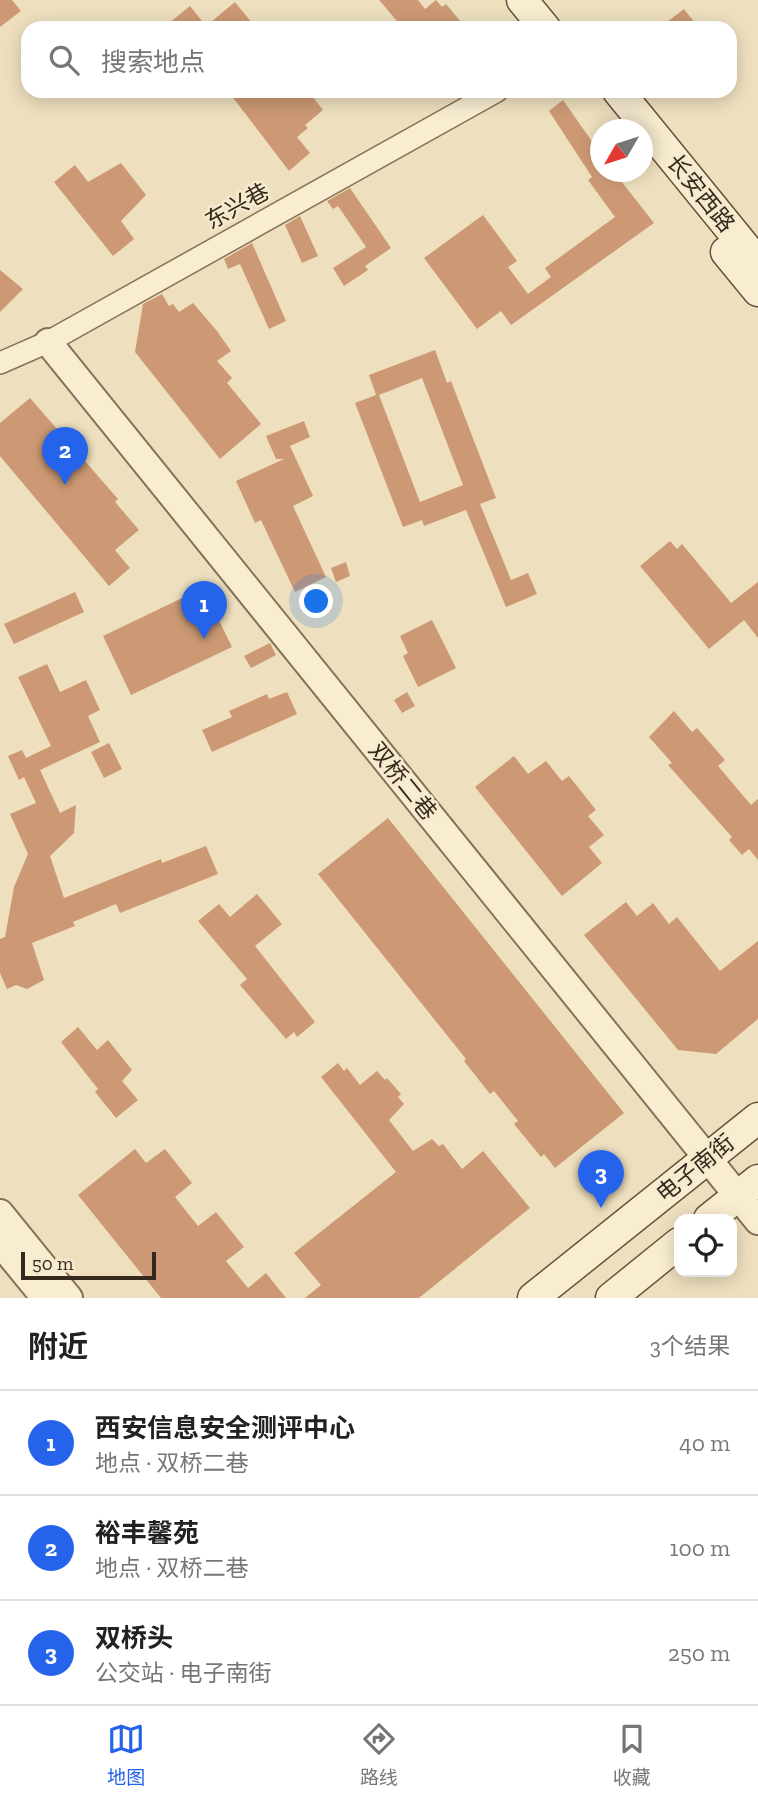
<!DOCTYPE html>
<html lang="zh">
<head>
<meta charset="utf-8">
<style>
  :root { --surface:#fff; --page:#f2f2f2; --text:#222; --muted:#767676; --line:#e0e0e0; --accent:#2563eb }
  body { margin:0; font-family:"Zilla Slab","Noto Sans SC",serif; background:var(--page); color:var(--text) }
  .controls { position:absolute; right:21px; bottom:21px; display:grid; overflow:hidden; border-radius:14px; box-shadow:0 4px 18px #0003 }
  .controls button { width:63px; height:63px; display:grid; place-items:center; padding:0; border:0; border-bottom:2px solid var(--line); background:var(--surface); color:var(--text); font:35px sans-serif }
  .compass { position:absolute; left:590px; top:119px; width:63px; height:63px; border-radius:50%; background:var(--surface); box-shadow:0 4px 18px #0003; rotate:231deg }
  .scale { position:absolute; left:21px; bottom:18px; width:135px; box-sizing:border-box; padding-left:7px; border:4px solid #35281c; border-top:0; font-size:19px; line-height:24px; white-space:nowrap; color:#35281c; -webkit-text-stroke:5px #f5eace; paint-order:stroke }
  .you { position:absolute; left:317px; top:602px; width:24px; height:24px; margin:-18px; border:5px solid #fff; border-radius:50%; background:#1a73e8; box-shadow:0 0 0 10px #1a73e833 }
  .badge { display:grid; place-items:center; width:46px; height:46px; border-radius:50%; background:var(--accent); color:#fff; font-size:23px; font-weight:700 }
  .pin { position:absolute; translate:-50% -58px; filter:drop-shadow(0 2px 4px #0008) }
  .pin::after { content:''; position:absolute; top:37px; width:24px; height:21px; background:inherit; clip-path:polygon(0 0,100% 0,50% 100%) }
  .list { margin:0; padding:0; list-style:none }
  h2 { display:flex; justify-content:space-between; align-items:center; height:91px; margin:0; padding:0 28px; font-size:30px }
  h2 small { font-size:23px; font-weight:400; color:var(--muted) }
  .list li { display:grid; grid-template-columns:46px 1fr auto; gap:21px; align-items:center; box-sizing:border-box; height:105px; padding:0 28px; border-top:2px solid var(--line) }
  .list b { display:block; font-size:26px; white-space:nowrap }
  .list p { margin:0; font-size:23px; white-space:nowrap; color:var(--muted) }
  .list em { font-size:23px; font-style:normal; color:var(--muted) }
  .icon { flex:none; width:38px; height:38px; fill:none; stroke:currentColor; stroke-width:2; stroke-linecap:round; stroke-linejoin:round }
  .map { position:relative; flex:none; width:758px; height:1298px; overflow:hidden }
  .search { position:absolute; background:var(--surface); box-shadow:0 4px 18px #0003; left:21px; right:21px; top:21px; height:77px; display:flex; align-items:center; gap:18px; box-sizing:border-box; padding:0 24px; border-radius:21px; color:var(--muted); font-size:26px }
  .sheet { height:406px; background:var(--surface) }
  nav { display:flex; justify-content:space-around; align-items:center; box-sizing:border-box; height:98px; border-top:2px solid var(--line); background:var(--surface); font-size:19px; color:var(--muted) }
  nav a { display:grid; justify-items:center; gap:4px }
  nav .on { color:var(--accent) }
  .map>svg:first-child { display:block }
  .building { fill:#cc9974; fill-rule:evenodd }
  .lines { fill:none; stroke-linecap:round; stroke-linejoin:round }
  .minor-casing { stroke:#867057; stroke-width:24 }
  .tertiary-casing { stroke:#867057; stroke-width:30 }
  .secondary-casing { stroke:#68513b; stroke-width:33 }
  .minor { stroke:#f9edd1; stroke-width:21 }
  .tertiary { stroke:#f9edd1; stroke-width:26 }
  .secondary { stroke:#f9edd1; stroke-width:30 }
  .labels { text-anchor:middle; stroke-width:5; stroke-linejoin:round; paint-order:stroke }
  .street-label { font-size:23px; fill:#35281c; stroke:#f5eace }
</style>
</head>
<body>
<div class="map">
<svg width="758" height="1298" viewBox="0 0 758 1298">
  <rect width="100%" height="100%" fill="#eee0bf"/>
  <path class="building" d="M0 0H12L21 11 0 27Z
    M379 0H418L425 9 436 0 442 7 446 4 466 28H403Z
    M235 2 256 28H163L190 6 206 26Z
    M684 9 699 28H659Z
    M228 91H259L264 98 272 91H308L323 110 305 125 308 128 297 137 310 153 289 171Z
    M563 100 600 153V172H614L654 223 511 325 501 311 477 329 424 258 483 215 517 261 508 267 528 294 551 277 545 268 615 217 588 180 592 177 549 111Z
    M121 163 146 195 121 221 134 239 113 256 54 182 75 165 88 182Z
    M350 188 391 248 365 266 368 270 344 286 333 268 366 247 338 206 333 209 327 201Z
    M300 216 318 256 302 263 285 225Z
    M252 243 286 321 269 329 240 264 228 269 224 259Z
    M0 270 23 289 0 312Z
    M162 294 169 306 173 304 179 312 193 303 217 331 231 351 217 361 232 378 227 383 261 424 220 459 135 352 143 304Z
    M435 350 447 383 451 381 496 498 480 504 511 580 528 573 537 594 506 607 466 510 424 526 422 520 403 527 355 403 376 395 369 375ZM422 378 463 485 420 502 379 395Z
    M30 398 118 499 115 502 139 530 115 550 130 568 109 586 0 456V423Z
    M304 421 310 437 290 446 313 496 293 506 326 577 295 592 261 520 255 523 236 481 284 459H276L266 436Z
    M670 541 677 549 682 544 731 603 758 582V638L744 620 709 649 640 566Z
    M346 562 350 576 336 582 331 568Z
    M203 588 232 647 131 695 103 636Z
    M75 592 84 612 14 644 4 624Z
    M432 620 456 668 418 687 403 656 408 653 400 636Z
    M270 643 276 655 251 668 244 656Z
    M47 664 60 692 86 680 100 710 88 716 100 742 40 770 60 813 76 805 74 833 50 856 64 898 161 859 162 863 206 846 218 874 120 913 116 904 73 922 75 926 32 943 44 980 27 989 16 985 7 989 0 973V939L5 937 14 887 28 854 10 814 36 803 24 777 19 780 8 756 22 750 26 758 51 746 18 677Z
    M287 692 297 714 212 752 202 730 232 717 229 711 267 694 269 699Z
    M407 692 415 706 402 713 394 700Z
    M674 711 692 732 697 728 725 760 718 766 751 805 758 799V860L749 849 742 855 729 840 732 837 668 765 672 763 649 737Z
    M109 743 122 769 104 778 91 752Z
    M514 756 528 774 546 761 562 781 569 776 596 810 588 816 604 835 589 847 602 863 562 896 475 787Z
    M388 818 624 1113 555 1168 544 1154 541 1157 514 1124 518 1121 494 1091 490 1094 464 1061 466 1059 318 874Z
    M257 894 282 924 255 946 315 1022 297 1037 294 1032 286 1039 240 985 247 979 198 921 219 904 230 917Z
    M626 902 637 916 653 903 669 924 677 917 720 971 758 941V1019L716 1054 678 1050 584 935Z
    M78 1027 97 1050 108 1040 132 1070 122 1081 138 1100 116 1118 95 1092 98 1089 61 1042Z
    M338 1063 344 1071 347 1068 360 1085 377 1071 385 1080 387 1078 401 1094 398 1097 404 1104 389 1120 413 1151 432 1139 439 1146 443 1144 462 1169 483 1151 530 1208 419 1298H305L321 1285 294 1253 396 1172 321 1077Z
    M135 1149 146 1163 165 1149 192 1183 175 1197 198 1226 216 1212 244 1247 226 1261 248 1288 266 1273 286 1298H161L78 1195Z"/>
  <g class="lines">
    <defs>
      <path id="minor" d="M0 363 48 342 497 91"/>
      <path id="tertiary" d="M48 342 758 1221
        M0 1213 69 1298
        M0 1243 45 1298"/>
      <path id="secondary" d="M522 0 545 28
        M618 91 758 263
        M726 252 758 291
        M709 1219 758 1180
        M533 1298 758 1118
        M611 1298 679 1243"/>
    </defs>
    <use href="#minor" class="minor-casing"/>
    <use href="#tertiary" class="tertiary-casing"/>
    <use href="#secondary" class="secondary-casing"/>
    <use href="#minor" class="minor"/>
    <use href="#tertiary" class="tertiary"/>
    <use href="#secondary" class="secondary"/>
  </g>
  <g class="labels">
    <g class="street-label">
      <text transform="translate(701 193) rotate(51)" y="8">长安西路</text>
      <text transform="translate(237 206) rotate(-29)" y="8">东兴巷</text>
      <text transform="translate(403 781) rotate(51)" y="8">双桥二巷</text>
      <text transform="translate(695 1168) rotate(-39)" y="8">电子南街</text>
    </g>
  </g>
</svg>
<div class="controls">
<button><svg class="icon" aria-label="locate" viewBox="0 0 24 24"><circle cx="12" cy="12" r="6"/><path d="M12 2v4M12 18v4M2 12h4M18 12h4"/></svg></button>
</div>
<svg class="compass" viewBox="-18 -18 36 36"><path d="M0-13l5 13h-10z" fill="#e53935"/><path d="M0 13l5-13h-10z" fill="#767676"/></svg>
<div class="scale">50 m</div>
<div class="you"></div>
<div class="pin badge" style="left:204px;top:639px">1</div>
<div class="pin badge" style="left:65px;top:485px">2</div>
<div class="pin badge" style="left:601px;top:1208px">3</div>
<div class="search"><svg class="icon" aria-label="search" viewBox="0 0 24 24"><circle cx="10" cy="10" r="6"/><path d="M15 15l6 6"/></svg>搜索地点</div>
</div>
<section class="sheet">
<h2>附近<small>3个结果</small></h2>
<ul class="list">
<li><span class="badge">1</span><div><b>西安信息安全测评中心</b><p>地点 · 双桥二巷</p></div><em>40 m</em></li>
<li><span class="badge">2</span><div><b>裕丰馨苑</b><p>地点 · 双桥二巷</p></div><em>100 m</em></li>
<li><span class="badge">3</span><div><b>双桥头</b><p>公交站 · 电子南街</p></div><em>250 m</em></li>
</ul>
</section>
<nav>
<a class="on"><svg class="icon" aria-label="map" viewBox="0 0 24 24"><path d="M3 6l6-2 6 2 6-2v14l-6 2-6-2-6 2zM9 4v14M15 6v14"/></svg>地图</a>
<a><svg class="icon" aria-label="directions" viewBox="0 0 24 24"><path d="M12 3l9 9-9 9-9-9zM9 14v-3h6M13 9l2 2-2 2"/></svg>路线</a>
<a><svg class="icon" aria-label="saved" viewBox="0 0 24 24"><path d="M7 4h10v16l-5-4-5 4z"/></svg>收藏</a>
</nav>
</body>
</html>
